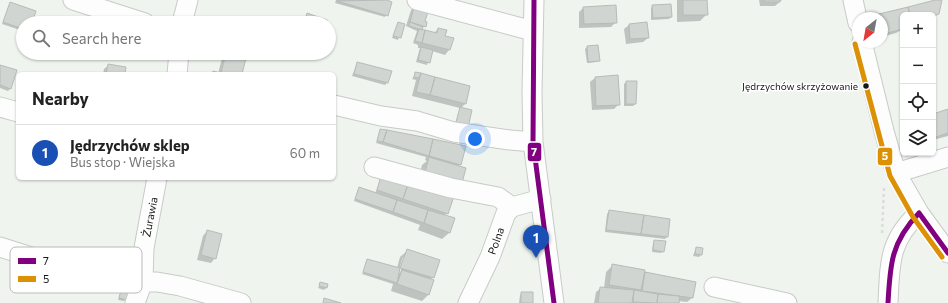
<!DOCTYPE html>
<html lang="en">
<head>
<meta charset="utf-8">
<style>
  :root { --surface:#fff; --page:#f2f2f2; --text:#222; --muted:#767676; --line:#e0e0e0; --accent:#b45309 }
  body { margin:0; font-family:Commissioner,sans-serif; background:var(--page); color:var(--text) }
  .controls { position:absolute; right:12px; top:12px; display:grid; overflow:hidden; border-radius:6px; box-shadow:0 1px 3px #0004 }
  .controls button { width:36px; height:36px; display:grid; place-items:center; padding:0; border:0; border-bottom:1px solid var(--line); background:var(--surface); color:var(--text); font:20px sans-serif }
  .compass { position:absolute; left:852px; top:12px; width:36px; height:36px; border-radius:50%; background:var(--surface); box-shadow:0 1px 3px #0004; rotate:211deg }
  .you { position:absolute; left:475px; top:139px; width:14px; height:14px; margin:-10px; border:3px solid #fff; border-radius:50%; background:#1a73e8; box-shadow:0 0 0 6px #1a73e833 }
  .badge { display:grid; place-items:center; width:26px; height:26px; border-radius:50%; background:var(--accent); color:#fff; font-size:13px; font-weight:700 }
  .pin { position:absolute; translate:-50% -33px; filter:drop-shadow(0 1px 2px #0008) }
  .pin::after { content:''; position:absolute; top:21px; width:14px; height:12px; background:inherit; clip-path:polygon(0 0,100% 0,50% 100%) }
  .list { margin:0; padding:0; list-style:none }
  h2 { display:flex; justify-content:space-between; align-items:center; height:52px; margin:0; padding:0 16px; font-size:17px }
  h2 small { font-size:13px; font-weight:400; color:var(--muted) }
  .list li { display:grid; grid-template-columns:26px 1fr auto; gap:12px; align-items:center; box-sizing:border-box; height:56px; padding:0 16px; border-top:1px solid var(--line) }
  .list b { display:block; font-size:15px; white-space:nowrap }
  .list p { margin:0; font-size:13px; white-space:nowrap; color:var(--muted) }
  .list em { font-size:13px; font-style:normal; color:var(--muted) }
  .icon { flex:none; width:22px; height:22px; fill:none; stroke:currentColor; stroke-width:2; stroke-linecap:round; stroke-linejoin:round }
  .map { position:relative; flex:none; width:948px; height:303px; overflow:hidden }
  .search { position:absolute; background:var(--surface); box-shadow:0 1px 3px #0004; left:16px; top:16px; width:320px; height:44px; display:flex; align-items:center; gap:10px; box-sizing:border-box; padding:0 14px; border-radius:22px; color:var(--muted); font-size:15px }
  .panel { position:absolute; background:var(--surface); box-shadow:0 1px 3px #0004; left:16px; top:72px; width:320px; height:108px; border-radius:6px }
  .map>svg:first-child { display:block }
  .shadow { fill:#0003; fill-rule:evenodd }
  .building { fill:#d0d5d1; stroke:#b8bcb8 }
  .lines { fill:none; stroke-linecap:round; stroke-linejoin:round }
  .minor-casing { stroke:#c7cbc7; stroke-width:21 }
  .path { stroke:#dbdcdb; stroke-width:2.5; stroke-dasharray:3 3; stroke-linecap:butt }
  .minor { stroke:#fdfdfd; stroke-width:19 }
  .bus-1-casing { stroke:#fff; stroke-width:8 }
  .bus-2-casing { stroke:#fff; stroke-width:8 }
  .bus-1 { stroke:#800080; stroke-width:5 }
  .bus-2 { stroke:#dc9003; stroke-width:5 }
  .bus-dot { fill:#151815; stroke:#fff; stroke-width:1.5 }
  .labels { text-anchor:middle; stroke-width:3; stroke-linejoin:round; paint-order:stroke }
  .bus-label { font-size:10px; fill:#151815; stroke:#fff; text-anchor:end }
  .street-label { font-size:11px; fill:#151815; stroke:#fff }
  .key { fill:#fff; stroke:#b9bab9; stroke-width:1 }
  .key-label { font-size:11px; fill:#151815 }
  .line-badge { stroke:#fff; stroke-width:1.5 }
  .badge-label { font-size:11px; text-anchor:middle; font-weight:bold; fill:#fff }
</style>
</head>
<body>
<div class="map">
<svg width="948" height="303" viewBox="0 0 948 303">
  <rect width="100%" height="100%" fill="#eff4ef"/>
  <path class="shadow" d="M336 0H383L391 2 385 17 335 3Z
    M677 0H706L707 14 700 21 677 22Z
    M759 0H782L775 6H760Z
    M941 0 938 14 933 19V15H903V29L896 33 882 37V18H876L880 14Z
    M10 3 31 23H23V31L2 24Z
    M416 5 424 22H426L421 30 434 33 438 29 444 36 453 39 449 50 445 55 432 51 427 65 416 62 420 48H418V45L413 43 417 31 406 26 411 10Z
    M653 6 671 17 669 19 651 20V8Z
    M583 8 616 22 611 27 579 28V12Z
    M307 15 325 23H302Z
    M398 23 404 24 398 40 392 38Z
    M629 25 648 38 643 42 626 44 624 29Z
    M587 47 599 60 597 62 587 63 585 49Z
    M227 54 241 74H211L213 72 218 74 222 58Z
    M357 63 390 72 387 83 385 85 352 76Z
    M109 65 124 74H103L104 69Z
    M0 66 11 88 8 91 0 88Z
    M416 73 469 86 465 104 461 108 471 110 454 128 460 108 412 96 416 80 412 79Z
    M595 78 619 104 614 109 592 110 590 82Z
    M626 82 636 103 633 106H624V84Z
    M948 110V136L933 140V115Z
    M380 130 460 164 458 167 419 179 422 165 427 161 425 160 426 157 376 143Z
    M381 177 447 213 444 216 453 219 449 233 442 239 418 230 420 225 354 201 359 188 375 194Z
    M609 211 667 237 665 239 605 232 607 214Z
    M207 231 215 258 211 263 197 260 203 236Z
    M655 241 663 251 661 253 652 252 653 243Z
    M696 248 701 255 699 257 693 256Z
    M407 251 433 277 430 280 428 295 422 301 391 291 393 284 362 274 368 260 397 268 400 257ZM403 257H405L400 273H398Z
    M613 265 695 283 692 298 687 302 678 301V303H594L596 292 601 288H604L606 272Z
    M321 283 326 288 324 290 318 288Z
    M121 291 126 299 124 301 118 300Z
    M522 293 532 303H519L520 295Z"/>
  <path class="building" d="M387 0 392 2 388 16 337 1Z
    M683 0H707L708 15H683Z
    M764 0H780V2H765Z
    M935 0H942L939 14 933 16V15H910L908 7Z
    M10 2 36 11 32 23H23V29L3 22Z
    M415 4 429 9 425 21 427 22 426 27 410 22Z
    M671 4 672 17 653 18 652 5Z
    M616 5 617 23 584 24 583 7Z
    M908 7 910 15H903L902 29 884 34 882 18H880L879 14Z
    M307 13 327 20V23H304Z
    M398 22 405 24 401 38 393 36Z
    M410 22 423 27 422 30 409 26Z
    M647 22 649 38 630 39 629 24Z
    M438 28 447 30 445 36 454 38 450 50 422 43 425 30 437 33Z
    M419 29 425 30 422 43 415 41Z
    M598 45 600 61 588 62 587 46Z
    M421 47 433 50 430 63 418 60Z
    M226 53 246 58 242 74H212L213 71 221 73Z
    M357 62 392 71 388 83 354 74Z
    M108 64 126 67 125 74H106Z
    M0 65 17 70 11 89 0 85Z
    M415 72 421 73 419 78 414 77Z
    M421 73 435 77 430 95 416 92Z
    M618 75 620 105 596 106 595 77Z
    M435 77 470 86 466 104 430 95Z
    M626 81H637L636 104H626Z
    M460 107 472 110 468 128 455 126Z
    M948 109V133L933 138V114Z
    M380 129 387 130 383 142 377 141Z
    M387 130 433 139 429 156 383 142Z
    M433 139 466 146 461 165 429 156Z
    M429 157 466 168 462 183 425 172Z
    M381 176 408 185 403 199 377 190Z
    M409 181 454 196 448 214 403 199Z
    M359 187 397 200 393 212 355 199Z
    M397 200 428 210 424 223 393 212Z
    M428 210 455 218 450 233 424 223Z
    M609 210 644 215 641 234 606 230Z
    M644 215 670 219 668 237 641 234Z
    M207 230 222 234 216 259 201 255Z
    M654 240 666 241 664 252 653 250Z
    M696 247 703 248 702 255 695 254Z
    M407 249 440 260 434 278 400 268Z
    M367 259 400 268 397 283 363 272Z
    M612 264 645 270 641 290 609 285Z
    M402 270 434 280 429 295 397 284Z
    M645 272 696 282 693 298 642 291Z
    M320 282 328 284 327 288 319 286Z
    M600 287 634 290 632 303H598Z
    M121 290 129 292 127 300 119 298Z
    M634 290 658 294 657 303 633 302Z
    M521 292H533V303H521Z
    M658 294 680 296 679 303H657Z
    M324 298 341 303H323Z"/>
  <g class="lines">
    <defs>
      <path id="minor" d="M73 0 145 23
        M417 0 533 31
        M534 0 532 92 533 142 554 303
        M853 0 858 23
        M182 23 188 0
        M862 42 884 131 896 173 919 213 948 253
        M177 74 179 53
        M334 105 381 116 417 121 454 132 510 140 533 142
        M0 107 18 112
        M374 167 451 188 498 197 512 207
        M896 173 948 157
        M0 247 88 275 118 281 157 282 180 286 241 303
        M714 287 787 303
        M135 303 143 281 144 248 157 178
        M468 303 490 257 506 213 512 207 541 199
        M888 303C890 265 888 241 919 213"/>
    </defs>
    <use href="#minor" class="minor-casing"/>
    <path class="path" d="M882 233 884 188"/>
    <use href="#minor" class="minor"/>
    <defs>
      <path id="bus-1" d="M534 0 533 142 554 303
        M919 213 948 253
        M888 303C890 265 891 242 919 213"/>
      <path id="bus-2" d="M855 44 890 176 913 217 942 257"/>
    </defs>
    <use href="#bus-1" class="bus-1-casing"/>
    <use href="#bus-2" class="bus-2-casing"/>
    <use href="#bus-1" class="bus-1"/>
    <use href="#bus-2" class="bus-2"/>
  </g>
  <circle class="bus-dot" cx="866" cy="86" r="3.5"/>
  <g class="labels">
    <g class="bus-label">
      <text x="858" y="90">Jędrzychów skrzyżowanie</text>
    </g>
    <g class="street-label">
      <text transform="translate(150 217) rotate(-79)" y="4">Żurawia</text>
      <text transform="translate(496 241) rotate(-70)" y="4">Polna</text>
    </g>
  </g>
  <rect x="10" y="247" width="132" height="46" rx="6" class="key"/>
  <rect x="18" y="258" width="18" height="6" fill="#800080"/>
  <rect x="18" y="276" width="18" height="6" fill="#dc9003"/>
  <g class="key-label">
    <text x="43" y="265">7</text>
    <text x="43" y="283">5</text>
  </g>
  <g class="line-badge">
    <rect x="527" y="142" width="15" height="20" rx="4" fill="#800080"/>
    <rect x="877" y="147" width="16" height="19" rx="4" fill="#dc9003"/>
  </g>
  <g class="badge-label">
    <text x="534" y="156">7</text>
    <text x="885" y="160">5</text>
  </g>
</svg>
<div class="controls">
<button>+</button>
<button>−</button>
<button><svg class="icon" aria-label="locate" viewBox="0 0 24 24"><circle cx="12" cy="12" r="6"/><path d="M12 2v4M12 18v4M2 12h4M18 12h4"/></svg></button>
<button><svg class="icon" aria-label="layers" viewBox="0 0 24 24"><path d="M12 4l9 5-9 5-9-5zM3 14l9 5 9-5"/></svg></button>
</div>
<svg class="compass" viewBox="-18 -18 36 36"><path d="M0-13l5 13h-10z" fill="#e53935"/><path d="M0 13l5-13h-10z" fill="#767676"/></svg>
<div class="you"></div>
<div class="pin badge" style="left:536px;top:258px;background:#1a4fb4">1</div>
<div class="search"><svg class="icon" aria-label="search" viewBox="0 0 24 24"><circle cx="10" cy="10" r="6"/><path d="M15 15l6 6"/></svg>Search here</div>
<section class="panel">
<h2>Nearby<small></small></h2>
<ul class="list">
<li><span class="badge" style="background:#1a4fb4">1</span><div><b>Jędrzychów sklep</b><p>Bus stop · Wiejska</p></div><em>60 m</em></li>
</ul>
</section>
</div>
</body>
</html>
